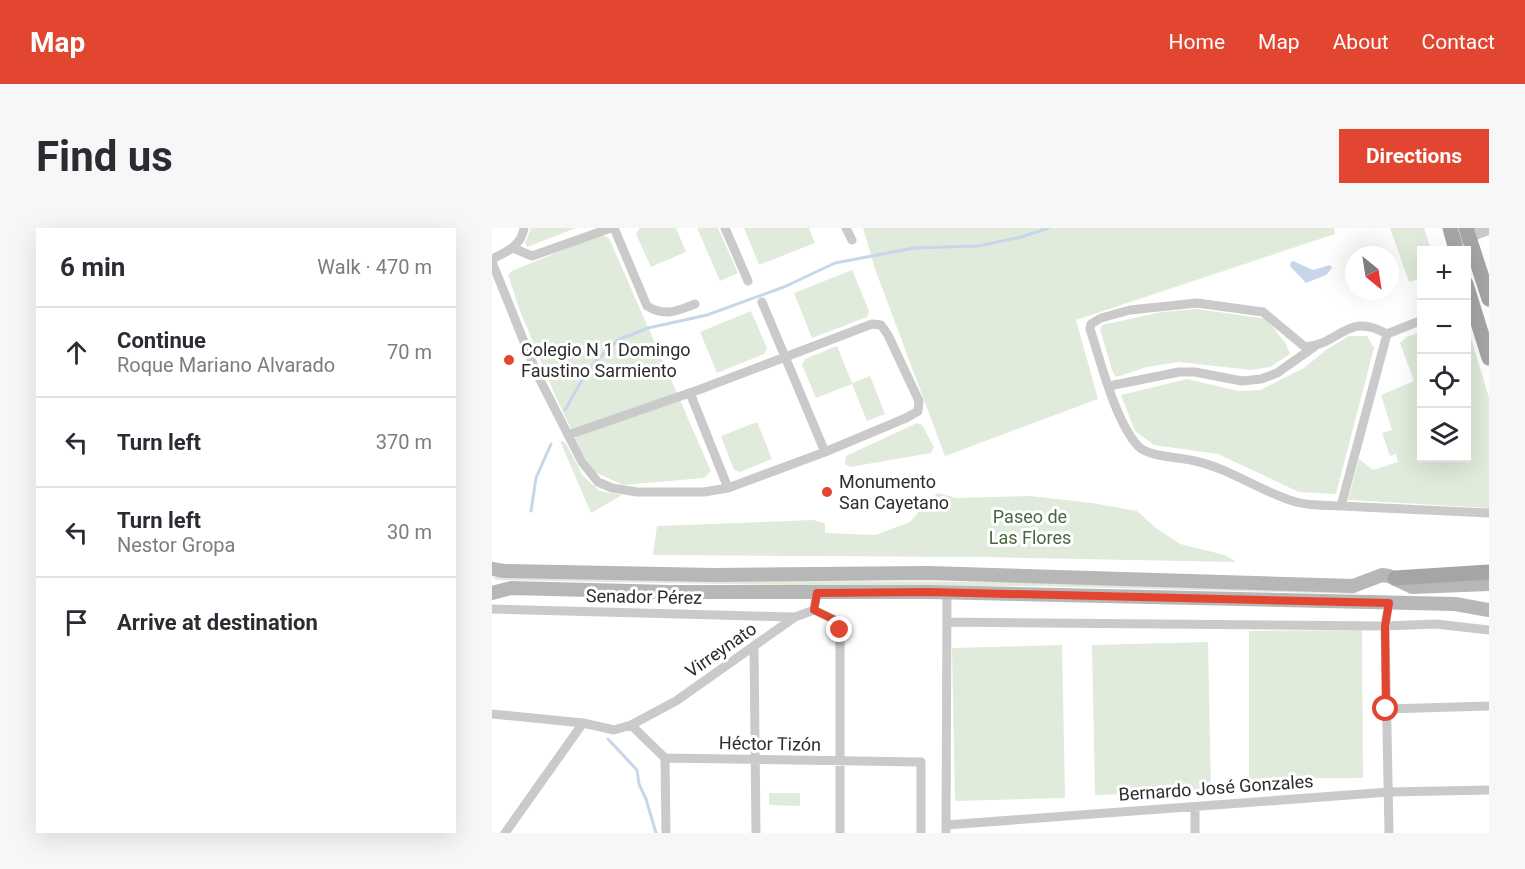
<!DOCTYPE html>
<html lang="en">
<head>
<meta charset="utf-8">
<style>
  :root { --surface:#fff; --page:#f7f7f7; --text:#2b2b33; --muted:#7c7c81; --line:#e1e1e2; --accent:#e24631 }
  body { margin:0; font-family:Roboto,sans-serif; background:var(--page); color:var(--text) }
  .controls { position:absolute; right:18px; top:18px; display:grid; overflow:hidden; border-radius:0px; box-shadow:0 6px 24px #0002 }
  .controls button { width:54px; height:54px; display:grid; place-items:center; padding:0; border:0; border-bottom:2px solid var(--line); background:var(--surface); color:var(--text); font:30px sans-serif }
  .compass { position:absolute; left:853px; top:18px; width:54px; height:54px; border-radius:50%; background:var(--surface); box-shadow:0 6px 24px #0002; rotate:150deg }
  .stop { position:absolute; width:18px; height:18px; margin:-14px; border:4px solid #e24631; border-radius:50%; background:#fff }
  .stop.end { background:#e24631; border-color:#fff; box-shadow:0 2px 6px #0008 }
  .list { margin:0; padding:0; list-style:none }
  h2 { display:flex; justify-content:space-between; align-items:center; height:78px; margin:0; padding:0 24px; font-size:26px }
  h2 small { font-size:20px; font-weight:400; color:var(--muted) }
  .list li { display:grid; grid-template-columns:39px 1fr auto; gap:18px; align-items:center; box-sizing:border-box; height:90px; padding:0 24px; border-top:2px solid var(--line) }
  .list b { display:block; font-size:22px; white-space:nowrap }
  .list p { margin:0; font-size:20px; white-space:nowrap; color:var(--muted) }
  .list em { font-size:20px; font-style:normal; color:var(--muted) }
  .icon { flex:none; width:33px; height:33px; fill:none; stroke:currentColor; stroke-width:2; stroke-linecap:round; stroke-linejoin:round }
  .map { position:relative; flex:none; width:997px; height:605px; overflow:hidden; border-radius:0px }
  header { display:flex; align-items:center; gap:36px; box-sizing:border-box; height:84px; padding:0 30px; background:var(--accent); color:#fff }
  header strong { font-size:28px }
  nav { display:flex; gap:33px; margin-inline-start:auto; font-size:21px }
  .intro { display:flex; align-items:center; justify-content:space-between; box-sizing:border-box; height:144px; padding:0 36px }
  h1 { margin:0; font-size:42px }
  .button { padding:15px 27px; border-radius:0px; background:var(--accent); color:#fff; font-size:21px; font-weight:700 }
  main { display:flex; gap:36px; padding:0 36px }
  aside { flex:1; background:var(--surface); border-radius:0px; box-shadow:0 6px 24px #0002 }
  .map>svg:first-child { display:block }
  .green { fill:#e0ebdb }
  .water { fill:#c7d6ea }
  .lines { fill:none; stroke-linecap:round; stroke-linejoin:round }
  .stream { stroke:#c7d6ea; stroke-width:3 }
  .minor { stroke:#cacaca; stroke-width:9 }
  .tertiary { stroke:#cacaca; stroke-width:12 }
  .secondary { stroke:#b7b7b7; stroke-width:14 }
  .primary { stroke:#a5a5a5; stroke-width:15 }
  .route { stroke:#e24631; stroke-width:8 }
  .poi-dot { fill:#e24631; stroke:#fff; stroke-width:2 }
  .labels { text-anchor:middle; stroke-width:6; stroke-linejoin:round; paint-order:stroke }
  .poi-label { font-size:18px; fill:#2d2d2d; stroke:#fff; text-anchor:start }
  .park-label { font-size:18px; fill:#48683b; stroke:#fff }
  .street-label { font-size:18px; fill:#2d2d2d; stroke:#fff }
</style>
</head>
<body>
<header>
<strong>Map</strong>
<nav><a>Home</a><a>Map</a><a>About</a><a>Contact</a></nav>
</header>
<div class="intro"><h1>Find us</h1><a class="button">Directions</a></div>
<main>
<aside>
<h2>6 min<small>Walk · 470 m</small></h2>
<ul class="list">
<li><svg class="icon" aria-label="ahead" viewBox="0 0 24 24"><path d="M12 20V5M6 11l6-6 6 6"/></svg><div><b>Continue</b><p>Roque Mariano Alvarado</p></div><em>70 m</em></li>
<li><svg class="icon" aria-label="left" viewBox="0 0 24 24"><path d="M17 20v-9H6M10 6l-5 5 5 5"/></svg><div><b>Turn left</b></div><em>370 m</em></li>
<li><svg class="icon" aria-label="left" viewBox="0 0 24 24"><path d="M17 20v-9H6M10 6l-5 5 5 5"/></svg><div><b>Turn left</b><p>Nestor Gropa</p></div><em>30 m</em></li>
<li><svg class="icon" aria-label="arrive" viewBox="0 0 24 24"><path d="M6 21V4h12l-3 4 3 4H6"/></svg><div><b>Arrive at destination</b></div></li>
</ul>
</aside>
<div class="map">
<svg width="997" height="605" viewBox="0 0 997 605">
  <rect width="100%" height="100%" fill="#fff"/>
  <path class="green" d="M39 0H84L35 19 33 15Z
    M148 0H184L194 24 159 39 144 6Z
    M205 0H226L246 45 228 53Z
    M252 0H317L323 15 267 37Z
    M371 0H842L843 6 584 92 606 171 453 228 383 41Z
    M898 0H932L939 22H930L929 50 917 54Z
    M109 6 117 10 219 243 212 250 131 257 103 244 91 226 63 167 28 83 16 47 20 43Z
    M360 42 377 83 375 89 320 110 302 65Z
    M705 81 775 91 794 116 798 126 778 139 759 142 687 134 655 139 624 149 620 142 608 101 610 97 670 84Z
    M259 83 275 120 272 126 225 145 208 104Z
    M929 104 930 230H974L975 104 980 113 997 170V280L856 272 867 231 881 242 906 234 904 226 898 228 890 205 900 202 889 167 922 153 908 115 914 109Z
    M857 108H875L882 120 844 266 807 264 726 226 662 217 643 203 629 167 695 151 746 163 768 162 812 140 834 122Z
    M345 118 360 155 378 148 393 186 375 193 360 156 324 170 310 137 313 131Z
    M265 194 280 231 248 244 242 242 229 208Z
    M425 195 430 197 442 219 439 225 358 239 353 236 354 228Z
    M68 213 73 214 91 248 108 263 130 267 99 285Z
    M446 265 464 270 538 268 600 275 645 283 664 300 688 316 733 327 744 334 492 329 161 327 165 298 321 292 333 295V305L383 307 418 294 437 272Z
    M30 348 292 353 541 354 864 364 866 366 542 358 293 357 4 352 2 350 4 349Z
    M870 402 871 550 757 551V403Z
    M716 414 719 564 603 567 600 417Z
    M570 417 573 570 463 573 460 420Z
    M277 565H308V578L277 577Z"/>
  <path class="water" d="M801 33 821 42 838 37 840 40 834 47 814 55 798 38 799 34Z"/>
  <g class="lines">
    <path class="stream" d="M73 182 90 152 105 132 126 112 156 100 215 87 292 59 343 35 422 20 486 18 530 9 556 0
      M39 283 44 250 59 216
      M116 511 145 542 147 556 154 571 164 605"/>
    <path class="minor" d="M122 0 155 78C173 89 185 83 203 76
      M233 0 256 53
      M354 0 360 12
      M21 20 40 28 119 0
      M0 31C15 24 29 18 32 0
      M0 34 45 146 90 234 106 254 120 260 145 264H212L236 260 333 224 414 190 426 183 427 173 396 107 389 97 380 96 209 161 76 207
      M270 74 333 224
      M895 106 849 278C835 277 818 278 804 274 769 264 739 241 703 233 688 229 656 229 646 218 623 193 609 134 598 101L599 96 609 90 638 82 705 75 771 84 813 119C849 116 855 83 895 106L930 92
      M617 158 687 144H703L750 153 769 151 785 145 822 119
      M198 165 236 260
      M849 278 997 285
      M0 381 303 389
      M322 382 345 393 348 402V605
      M455 394 893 398 944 396 997 402
      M262 418 264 605
      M894 481 997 478
      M0 486 91 495 122 502 139 497 184 473 303 389 322 382 325 365
      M139 497 173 530 429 534V605
      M173 530 174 605
      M703 579V605
      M454 597 897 564 997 562
      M13 605 91 495
      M454 605 455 365
      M897 605 893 398 897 375"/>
    <path class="tertiary" d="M969 11 997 1"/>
    <path class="secondary" d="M0 341 12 343 222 347 436 345 861 358 890 347 897 348 920 359 997 356
      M0 365 19 360 178 364H437L963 376 997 382"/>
    <path class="primary" d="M958 0 964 22
      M974 0 997 71
      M974 56 997 130
      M903 350 997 344"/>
  </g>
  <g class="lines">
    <path class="route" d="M348 402 345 393 322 382 325 365 437 364 897 375 893 398 894 481"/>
  </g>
  <g class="poi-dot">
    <circle cx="17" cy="132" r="6"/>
    <circle cx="335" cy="264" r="6"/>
  </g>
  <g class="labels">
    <g class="poi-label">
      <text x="29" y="128">Colegio N 1 Domingo<tspan x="29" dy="21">Faustino Sarmiento</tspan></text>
      <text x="347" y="260">Monumento<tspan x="347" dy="21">San Cayetano</tspan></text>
    </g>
    <g class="park-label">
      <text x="538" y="295">Paseo de<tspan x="538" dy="21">Las Flores</tspan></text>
    </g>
    <g class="street-label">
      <text transform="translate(152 369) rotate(1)" y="6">Senador Pérez</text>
      <text transform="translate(229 422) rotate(-35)" y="6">Virreynato</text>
      <text transform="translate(278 516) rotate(1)" y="6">Héctor Tizón</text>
      <text transform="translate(724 560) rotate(-4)" y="6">Bernardo José Gonzales</text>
    </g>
  </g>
</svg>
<div class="controls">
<button>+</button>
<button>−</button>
<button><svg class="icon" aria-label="locate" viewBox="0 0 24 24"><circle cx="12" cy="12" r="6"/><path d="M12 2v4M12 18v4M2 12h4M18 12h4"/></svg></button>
<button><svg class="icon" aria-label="layers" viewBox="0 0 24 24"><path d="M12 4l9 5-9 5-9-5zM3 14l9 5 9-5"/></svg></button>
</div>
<svg class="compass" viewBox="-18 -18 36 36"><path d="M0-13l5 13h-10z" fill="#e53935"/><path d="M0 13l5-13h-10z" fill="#7c7c81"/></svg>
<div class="stop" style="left:894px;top:481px"></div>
<div class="stop end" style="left:348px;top:402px"></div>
</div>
</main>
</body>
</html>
